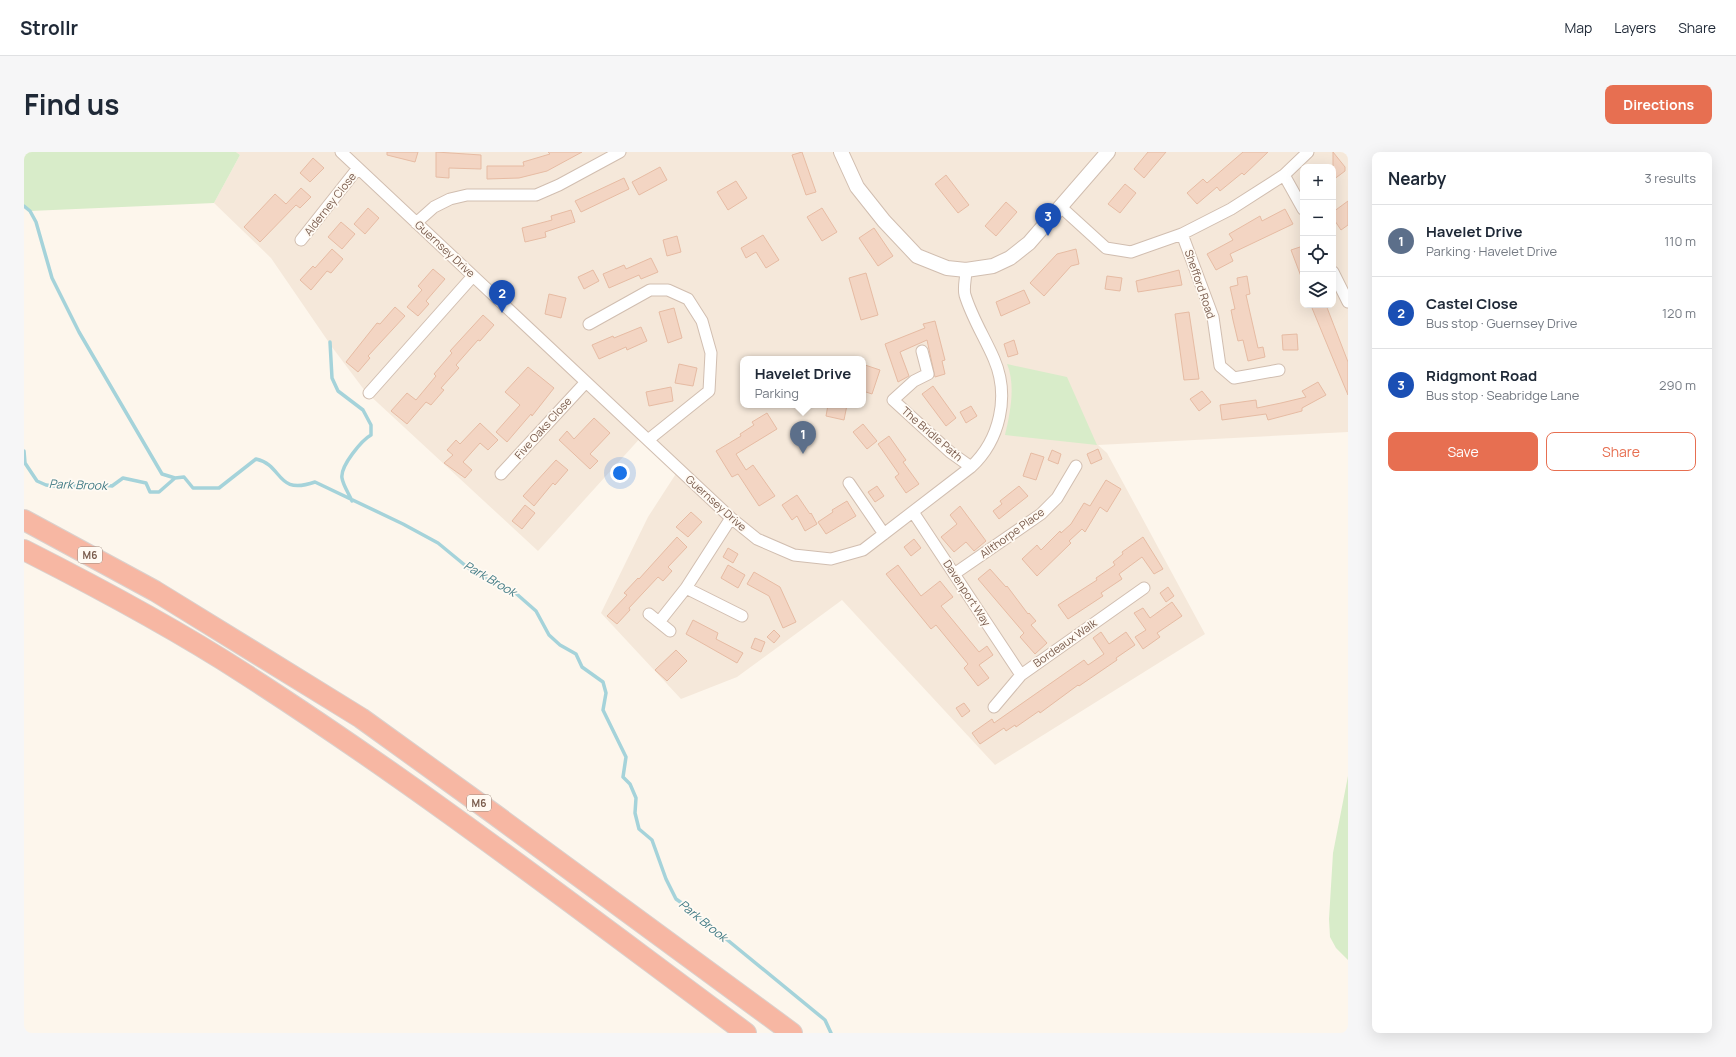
<!DOCTYPE html>
<html lang="en">
<head>
<meta charset="utf-8">
<style>
  :root { --surface:#fff; --page:#f6f6f7; --text:#1f2937; --muted:#747a83; --line:#e0e1e3; --accent:#e76f51 }
  body { margin:0; font-family:Manrope,sans-serif; background:var(--page); color:var(--text) }
  .controls { position:absolute; right:12px; top:12px; display:grid; overflow:hidden; border-radius:8px; box-shadow:0 4px 16px #0002 }
  .controls button { width:36px; height:36px; display:grid; place-items:center; padding:0; border:0; border-bottom:1px solid var(--line); background:var(--surface); color:var(--text); font:20px sans-serif }
  .you { position:absolute; left:596px; top:321px; width:14px; height:14px; margin:-10px; border:3px solid #fff; border-radius:50%; background:#1a73e8; box-shadow:0 0 0 6px #1a73e833 }
  .badge { display:grid; place-items:center; width:26px; height:26px; border-radius:50%; background:var(--accent); color:#fff; font-size:13px; font-weight:700 }
  .pin { position:absolute; translate:-50% -33px; filter:drop-shadow(0 1px 2px #0008) }
  .pin::after { content:''; position:absolute; top:21px; width:14px; height:12px; background:inherit; clip-path:polygon(0 0,100% 0,50% 100%) }
  .popup { position:absolute; left:716px; top:204px; width:126px; height:52px; box-sizing:border-box; display:grid; place-content:center; border-radius:8px; background:var(--surface); filter:drop-shadow(0 1px 3px #0005); font-size:13px; white-space:nowrap; color:var(--muted) }
  .popup b { font-size:15px; color:var(--text) }
  .popup::after { content:''; position:absolute; left:50%; top:100%; margin-left:-8px; border:8px solid transparent; border-top-color:var(--surface) }
  .list { margin:0; padding:0; list-style:none }
  h2 { display:flex; justify-content:space-between; align-items:center; height:52px; margin:0; padding:0 16px; font-size:17px }
  h2 small { font-size:13px; font-weight:400; color:var(--muted) }
  .list li { display:grid; grid-template-columns:26px 1fr auto; gap:12px; align-items:center; box-sizing:border-box; height:72px; padding:0 16px; border-top:1px solid var(--line) }
  .list b { display:block; font-size:15px; white-space:nowrap }
  .list p { margin:0; font-size:13px; white-space:nowrap; color:var(--muted) }
  .list em { font-size:13px; font-style:normal; color:var(--muted) }
  .actions { display:flex; gap:8px; padding:12px 16px }
  .actions a { flex:1; padding:9px 0; border:1px solid var(--accent); border-radius:8px; text-align:center; font-size:14px; color:var(--accent) }
  .actions .main { background:var(--accent); color:#fff }
  .icon { flex:none; width:22px; height:22px; fill:none; stroke:currentColor; stroke-width:2; stroke-linecap:round; stroke-linejoin:round }
  .map { position:relative; flex:none; width:1324px; height:881px; overflow:hidden; border-radius:8px }
  header { display:flex; align-items:center; gap:24px; box-sizing:border-box; height:56px; padding:0 20px; background:var(--surface); border-bottom:1px solid var(--line) }
  header strong { font-size:19px }
  nav { display:flex; gap:22px; margin-inline-start:auto; font-size:14px }
  .intro { display:flex; align-items:center; justify-content:space-between; box-sizing:border-box; height:96px; padding:0 24px }
  h1 { margin:0; font-size:28px }
  .button { padding:10px 18px; border-radius:8px; background:var(--accent); color:#fff; font-size:14px; font-weight:700 }
  main { display:flex; gap:24px; padding:0 24px }
  aside { flex:1; background:var(--surface); border-radius:8px; box-shadow:0 4px 16px #0002 }
  .map>svg:first-child { display:block }
  .residential { fill:#f5e8da; fill-rule:evenodd }
  .green { fill:#d8ecc9 }
  .lines { fill:none; stroke-linecap:round; stroke-linejoin:round }
  .stream { stroke:#a5d3da; stroke-width:3.5 }
  .building { fill:#f3d5c3; stroke:#e6bba3 }
  .minor-casing { stroke:#d1beb0; stroke-width:13 }
  .tertiary-casing { stroke:#d1beb0; stroke-width:16 }
  .motorway-casing { stroke:#dad1cd; stroke-width:22 }
  .minor { stroke:#fff; stroke-width:11 }
  .tertiary { stroke:#fff; stroke-width:14 }
  .motorway { stroke:#f7b7a3; stroke-width:20 }
  .labels { text-anchor:middle; stroke-width:3.5; stroke-linejoin:round; paint-order:stroke }
  .shield { fill:#fffaf3; stroke:#a28b7f; stroke-width:1 }
  .shield-label { font-size:10px; font-weight:bold; fill:#7a5c4d }
  .street-label { font-size:11px; fill:#7a5c4d; stroke:#fffaf3 }
  .water-label { font-size:12px; font-style:italic; fill:#437c86; stroke:#fffaf3 }
</style>
</head>
<body>
<header>
<strong>Strollr</strong>
<nav><a>Map</a><a>Layers</a><a>Share</a></nav>
</header>
<div class="intro"><h1>Find us</h1><a class="button">Directions</a></div>
<main>
<div class="map">
<svg width="1324" height="881" viewBox="0 0 1324 881">
  <rect width="100%" height="100%" fill="#fdf6ec"/>
  <path class="residential" d="M212 0H1324V280L1074 293 1083 301 1181 482 971 613 818 448 713 525 657 547 577 461 624 365 655 317 619 283 514 399 341 239 308 195 247 106 190 51 216 3ZM1279 15H1309V153H1279ZM719 207H839V253H719Z"/>
  <path class="green" d="M0 0H212L216 3 190 51 6 59 0 54Z
    M983 212 1043 225 1073 293 981 283C986 262 992 233 983 212Z
    M1324 624V808L1312 796 1306 785 1305 767 1309 701Z"/>
  <g class="lines">
    <path class="stream" d="M0 54 6 59 12 70 28 126 55 180 138 322 151 326
      M306 190 308 226 314 239 339 258 347 273V283C338 288 316 314 318 326 319 333 325 342 328 349
      M0 299 1 311 13 329 22 333 38 335 69 332 88 334 99 326 122 331 126 340H135L151 326 160 325 169 336H195L232 307C260 313 251 344 291 330L379 372 414 391 448 419 477 435 487 437 512 459 525 483 536 493 552 502 558 515 579 530 582 541 579 558 602 605 599 625 606 632 612 646 611 661 615 677 628 688 642 727 652 747 662 754 801 868 807 881"/>
  </g>
  <path class="building" d="M363 0H394L391 10 363 3Z
    M412 0 457 3V17L425 16V26L412 25Z
    M524 0H558L523 19 495 26 463 27V14H500L499 10 526 2Z
    M778 0 792 40 782 43 768 3Z
    M1124 0H1142L1120 26 1110 17Z
    M1219 0H1244L1220 23 1218 21 1196 39 1193 35 1173 52 1163 41 1179 27 1183 31Z
    M1309 0 1321 15V19L1309 28Z
    M289 6 300 16 286 30 276 21Z
    M636 15 643 28 615 43 608 30Z
    M922 23 945 53 934 61 911 32Z
    M600 26 605 37 557 60 551 49Z
    M712 29 723 46 704 58 693 40Z
    M1101 32 1112 41 1096 61 1084 52Z
    M277 36 287 45 276 56 272 53 236 90 220 75 251 42 262 52Z
    M1324 49V73L1317 78 1309 66V60Z
    M982 50 993 60 972 84 961 74Z
    M344 56 355 66 341 82 330 72Z
    M798 56 813 80 798 89 783 65Z
    M1261 57 1269 72 1206 102 1209 109 1192 118 1183 102 1209 88 1205 82 1236 64 1238 69Z
    M547 58 551 70 521 80 522 85 501 90 498 76 528 68 527 64Z
    M317 70 331 82 318 97 304 85Z
    M850 76 869 104 854 114 835 86Z
    M739 83 755 108 742 116 732 100 722 106 717 96Z
    M653 84 657 100 643 104 639 88Z
    M1279 94V127H1278L1267 98Z
    M308 97 319 107 307 121 303 119 287 138 276 128 289 114 291 116Z
    M1052 97 1055 112 1047 114 1020 144 1006 131 1033 102Z
    M627 106 634 120 617 127 615 123 585 136 579 122 600 113 602 117Z
    M409 117 421 127 402 149 405 152 394 164 383 155 398 138 394 134Z
    M569 118 575 129 560 137 554 125Z
    M1155 118 1158 133 1114 140 1112 129Z
    M842 121 854 163 837 168 825 126Z
    M1083 124 1098 126 1096 139 1081 137Z
    M1223 124 1226 142 1222 143 1234 196 1239 195 1241 205 1224 209 1219 188 1214 189 1209 168 1207 158 1211 157 1206 135 1214 133 1213 126Z
    M1000 138 1006 151 977 164 972 150Z
    M525 142 542 146 537 166 521 162Z
    M1295 153H1302L1324 210V243L1288 156Z
    M371 155 381 164 344 204 346 206 334 220 322 210 353 171 356 172Z
    M650 156 658 186 644 191 635 160Z
    M1165 160 1175 227 1160 228 1151 162Z
    M459 163 470 173 456 189 454 188 432 213 435 216 417 236 420 238 407 253 402 250 383 272 367 259 383 241 392 248 412 224 410 222 428 201 426 199Z
    M911 169 921 208 918 209 921 222 911 225 903 188 876 200 885 224 874 230 861 192 901 176 899 172Z
    M617 175 623 189 603 198 602 195 575 207 568 193 589 184 590 186Z
    M1273 182 1274 198H1259L1258 183Z
    M990 188 994 202 984 205 980 192Z
    M655 212 673 216 669 234 651 231Z
    M841 213 856 218 848 242 839 239V220Z
    M504 215 530 236 508 264 507 262 483 290 472 280 496 253 481 240Z
    M1294 230 1302 243 1278 256V259L1244 268 1242 262 1198 268 1196 253 1232 248 1233 256 1257 251 1282 245 1278 239Z
    M909 234 932 266 922 274 898 242Z
    M647 235 649 249 625 254 622 240Z
    M1178 239 1187 250 1175 259 1166 247Z
    M804 253H823L820 268 802 264Z
    M947 254 953 264 942 271 936 260Z
    M743 261 753 277 712 302 722 318 729 313 751 344 735 354 714 322 708 325 692 299 717 284 716 282 730 273 728 270Z
    M570 266 586 281 566 302 574 309 566 317 535 288 543 279 550 287Z
    M456 271 474 288 464 298 456 291 439 310 448 318 441 326 420 311 429 303 423 298 432 288 436 292Z
    M839 272 853 289 843 297 829 280Z
    M865 284 882 308 879 310 895 332 882 341 871 325 875 322 854 292Z
    M1074 297 1078 307 1067 312 1063 302Z
    M1028 298 1037 302 1034 312 1024 308Z
    M1007 301 1020 305 1012 328 999 324Z
    M532 308 544 318 531 333 529 331 510 354 499 344Z
    M1082 328 1097 337 1083 360 1076 355 1061 380 1058 377 1045 389 1047 391 1013 424 998 407 1013 393 1017 398 1036 379 1037 381 1047 372 1060 351 1066 354Z
    M853 334 860 344 851 350 844 340Z
    M995 334 1004 344 975 367 969 359 978 352 976 349Z
    M773 343 786 362 787 361 793 372 781 379 773 364 768 368 758 353Z
    M823 349 832 364 802 382 794 370 809 360 808 358Z
    M501 353 511 361 498 377 488 369Z
    M936 354 962 389 950 399 942 390 930 400 917 385 933 372 926 363Z
    M667 360 678 370 664 385 652 375Z
    M653 385 663 395 644 415 648 419 639 429 634 425 605 456 606 458 593 472 583 464 603 443 600 441 614 426 615 427Z
    M1119 385 1139 417 1130 422 1118 405 1095 422 1098 427 1077 441 1079 444 1044 467 1034 453 1073 428 1072 426 1091 413 1089 410 1099 402 1098 400Z
    M890 387 897 396 887 404 880 395Z
    M704 396 714 402 709 411 699 405Z
    M704 413 721 423 714 436 697 426Z
    M874 413 897 444 916 429 929 445 917 454 955 500 963 494 969 503 955 513 965 526 954 534 940 516 944 512 912 473 907 477 862 422Z
    M966 417 982 435 983 434 1004 462 1005 461 1012 469 1007 473 1023 491 1011 502 996 485 1000 481 954 427Z
    M730 420 756 435 772 470 759 476 745 444 723 432Z
    M1144 435 1150 444 1142 450 1136 441Z
    M1148 450 1158 464 1133 481 1136 485 1119 497 1111 485 1122 478 1110 461 1119 456 1126 466Z
    M669 468 694 481 692 487 719 501 713 511 662 482Z
    M750 478 756 484 750 491 743 485Z
    M1077 480 1085 492 1102 480 1111 493 1092 506 1093 508 1055 534 1054 533 1016 561 1015 559 992 575 991 573 982 579 980 576 956 592 948 581 968 567 970 571 1060 508 1064 513 1080 502 1069 486Z
    M731 486 741 490 737 500 727 496Z
    M652 498 663 509 643 529 631 518Z
    M940 551 946 559 938 565 932 556Z"/>
  <g class="lines">
    <defs>
      <path id="minor" d="M317 0 707 366 733 387 770 403 807 407 839 398 947 315C976 288 986 244 970 207 961 186 948 166 941 143 939 136 942 126 942 118
        M1260 23 1279 57
        M1038 56 1082 96 1107 100 1158 82 1207 57 1260 23 1284 0
        M392 71 410 55 426 47 443 43H512L535 33 596 0
        M1158 82 1189 165 1196 214 1210 226 1255 218
        M277 88 334 16
        M1309 120 1324 150
        M565 172 626 138H644L664 147 678 169 687 201 685 239 624 288
        M898 199 904 222 890 229 869 248 926 300 947 315
        M345 241 449 124
        M477 322 562 230
        M825 331 860 382
        M889 360 997 523
        M930 422 1017 362 1033 346 1052 314
        M662 436 718 464
        M625 462 646 479
        M635 470 662 436 707 366
        M970 555 997 523 1120 436"/>
      <path id="tertiary" d="M817 0 833 35 860 69 893 104 923 116 942 118 969 114 986 106 1005 91 1084 0"/>
      <path id="motorway" d="M0 368 131 439 337 566 470 662 768 881
        M0 398C75 436 150 476 221 522 394 633 557 759 722 881"/>
    </defs>
    <use href="#minor" class="minor-casing"/>
    <use href="#tertiary" class="tertiary-casing"/>
    <use href="#motorway" class="motorway-casing"/>
    <use href="#minor" class="minor"/>
    <use href="#tertiary" class="tertiary"/>
    <use href="#motorway" class="motorway"/>
  </g>
  <g class="labels">
    <g class="shield">
      <rect x="54" y="395" width="24" height="16" rx="3"/>
      <rect x="443" y="643" width="24" height="16" rx="3"/>
    </g>
    <g class="shield-label">
      <text x="66" y="407">M6</text>
      <text x="455" y="655">M6</text>
    </g>
    <g class="street-label">
      <text transform="translate(306 52) rotate(-52)" y="4">Alderney Close</text>
      <text transform="translate(421 97) rotate(43)" y="4">Guernsey Drive</text>
      <text transform="translate(1176 132) rotate(71)" y="4">Shefford Road</text>
      <text transform="translate(519 276) rotate(-48)" y="4">Five Oaks Close</text>
      <text transform="translate(908 282) rotate(41)" y="4">The Bridle Path</text>
      <text transform="translate(692 351) rotate(42)" y="4">Guernsey Drive</text>
      <text transform="translate(988 381) rotate(-36)" y="4">Allthorpe Place</text>
      <text transform="translate(943 441) rotate(57)" y="4">Davenport Way</text>
      <text transform="translate(1041 491) rotate(-35)" y="4">Bordeaux Walk</text>
    </g>
    <g class="water-label">
      <text transform="translate(54 333) rotate(2)" y="4">Park Brook</text>
      <text transform="translate(466 427) rotate(30)" y="4">Park Brook</text>
      <text transform="translate(679 769) rotate(39)" y="4">Park Brook</text>
    </g>
  </g>
</svg>
<div class="controls">
<button>+</button>
<button>−</button>
<button><svg class="icon" aria-label="locate" viewBox="0 0 24 24"><circle cx="12" cy="12" r="6"/><path d="M12 2v4M12 18v4M2 12h4M18 12h4"/></svg></button>
<button><svg class="icon" aria-label="layers" viewBox="0 0 24 24"><path d="M12 4l9 5-9 5-9-5zM3 14l9 5 9-5"/></svg></button>
</div>
<div class="you"></div>
<div class="pin badge" style="left:779px;top:302px;background:#5c6f8a">1</div>
<div class="popup"><b>Havelet Drive</b>Parking</div>
<div class="pin badge" style="left:478px;top:161px;background:#1a4fb4">2</div>
<div class="pin badge" style="left:1024px;top:84px;background:#1a4fb4">3</div>
</div>
<aside>
<h2>Nearby<small>3 results</small></h2>
<ul class="list">
<li><span class="badge" style="background:#5c6f8a">1</span><div><b>Havelet Drive</b><p>Parking · Havelet Drive</p></div><em>110 m</em></li>
<li><span class="badge" style="background:#1a4fb4">2</span><div><b>Castel Close</b><p>Bus stop · Guernsey Drive</p></div><em>120 m</em></li>
<li><span class="badge" style="background:#1a4fb4">3</span><div><b>Ridgmont Road</b><p>Bus stop · Seabridge Lane</p></div><em>290 m</em></li>
</ul>
<div class="actions"><a class="main">Save</a><a>Share</a></div>
</aside>
</main>
</body>
</html>
